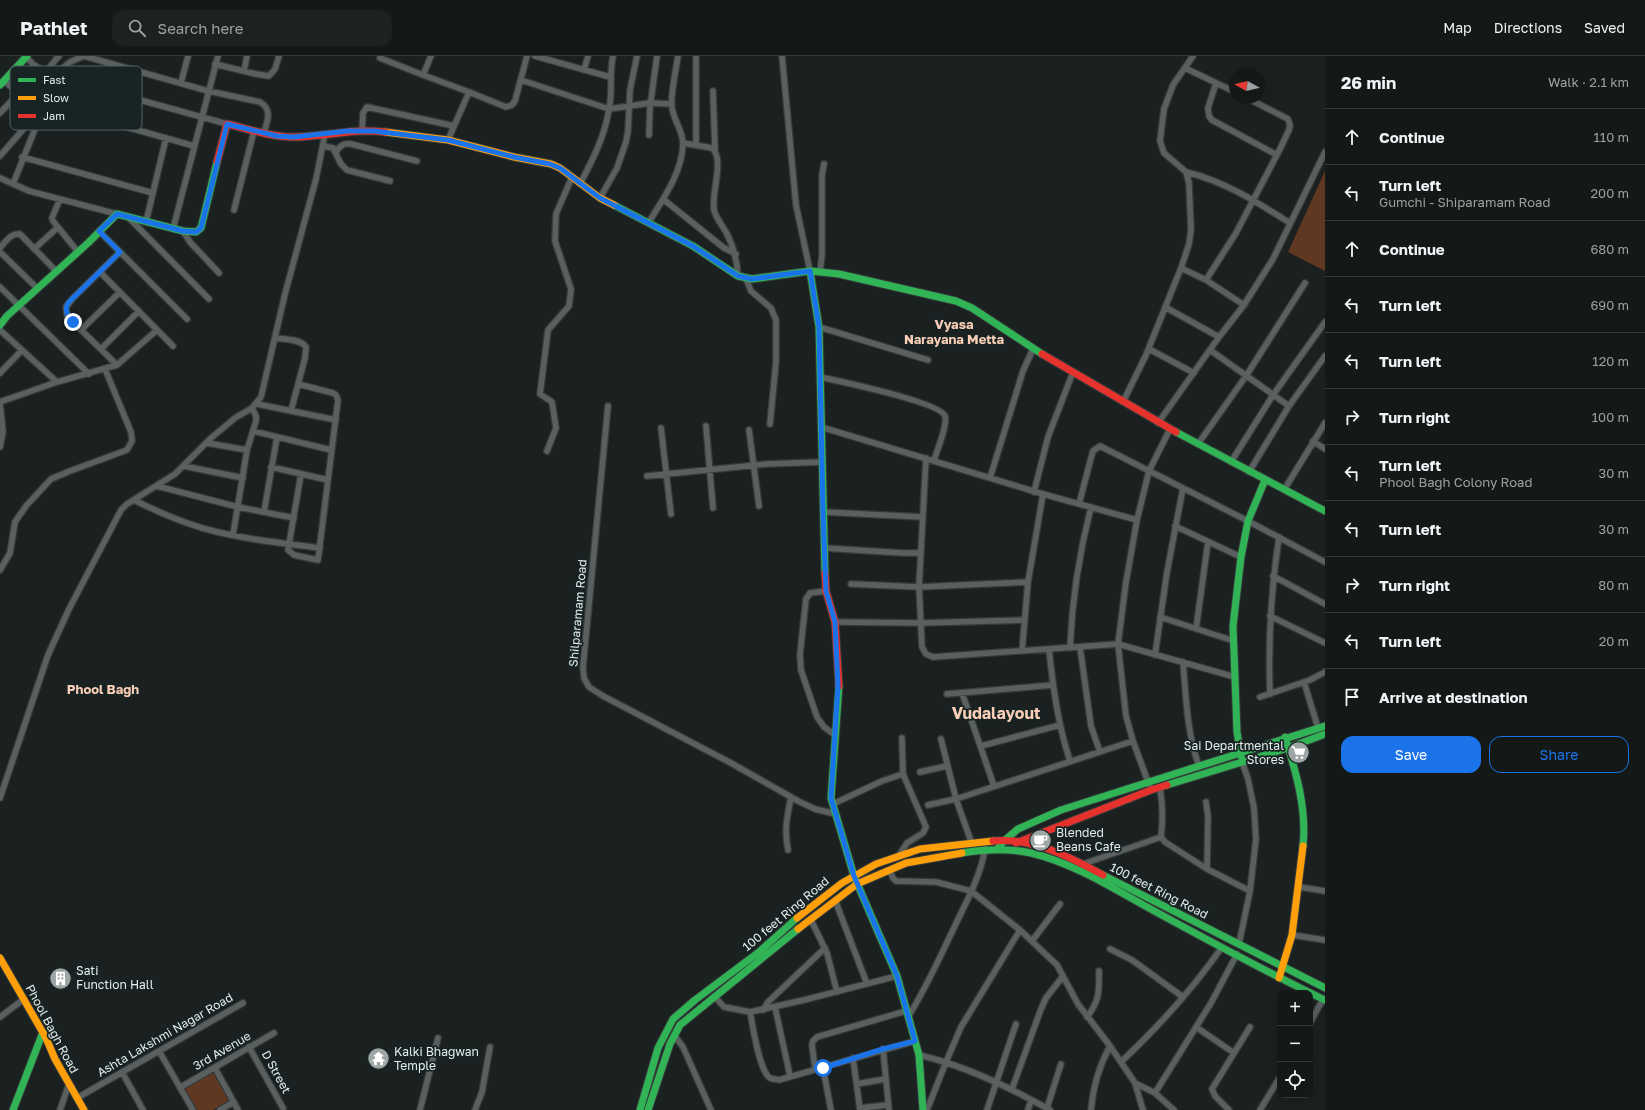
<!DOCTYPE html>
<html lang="en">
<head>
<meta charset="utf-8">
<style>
  :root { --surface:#141918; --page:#1d2221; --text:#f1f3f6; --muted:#9da0a2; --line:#333837; --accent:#1a73e8 }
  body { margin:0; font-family:"Golos Text",sans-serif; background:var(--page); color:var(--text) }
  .controls { position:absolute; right:12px; bottom:12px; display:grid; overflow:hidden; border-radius:8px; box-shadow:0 4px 16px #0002 }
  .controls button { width:36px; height:36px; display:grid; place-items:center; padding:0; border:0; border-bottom:1px solid var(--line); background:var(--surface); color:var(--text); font:20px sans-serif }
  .compass { position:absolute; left:1229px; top:12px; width:36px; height:36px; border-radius:50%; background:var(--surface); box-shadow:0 4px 16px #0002; rotate:278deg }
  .stop { position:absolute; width:12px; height:12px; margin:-9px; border:3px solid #1a73e8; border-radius:50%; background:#fff }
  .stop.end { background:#1a73e8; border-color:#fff; box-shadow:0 1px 4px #0008 }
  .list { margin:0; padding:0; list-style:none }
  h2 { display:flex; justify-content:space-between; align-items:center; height:52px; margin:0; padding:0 16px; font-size:17px }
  h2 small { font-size:13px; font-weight:400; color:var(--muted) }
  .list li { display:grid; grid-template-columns:26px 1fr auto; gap:12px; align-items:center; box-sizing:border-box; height:56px; padding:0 16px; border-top:1px solid var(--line) }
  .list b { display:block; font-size:15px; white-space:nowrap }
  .list p { margin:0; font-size:13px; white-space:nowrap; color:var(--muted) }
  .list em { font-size:13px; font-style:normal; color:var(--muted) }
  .actions { display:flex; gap:8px; padding:12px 16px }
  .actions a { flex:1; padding:9px 0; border:1px solid var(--accent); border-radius:12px; text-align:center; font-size:14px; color:var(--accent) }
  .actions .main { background:var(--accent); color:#fff }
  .icon { flex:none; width:22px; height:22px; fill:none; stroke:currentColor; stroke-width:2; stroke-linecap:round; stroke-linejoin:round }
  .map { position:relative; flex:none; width:1325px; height:1054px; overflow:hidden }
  header { display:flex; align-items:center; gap:24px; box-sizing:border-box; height:56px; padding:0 20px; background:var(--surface); border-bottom:1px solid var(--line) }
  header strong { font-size:19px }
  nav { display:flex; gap:22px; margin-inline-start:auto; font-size:14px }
  .search { width:280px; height:36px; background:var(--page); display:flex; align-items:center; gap:10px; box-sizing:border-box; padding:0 14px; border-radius:12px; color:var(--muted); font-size:15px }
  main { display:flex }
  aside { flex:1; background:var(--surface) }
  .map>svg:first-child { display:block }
  .green { fill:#603720 }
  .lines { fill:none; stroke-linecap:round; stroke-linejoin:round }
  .street-casing { stroke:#353b3a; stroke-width:8 }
  .fast-casing { stroke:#353b3a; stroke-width:9 }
  .slow-casing { stroke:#353b3a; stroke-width:9 }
  .jam-casing { stroke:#353b3a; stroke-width:9 }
  .street { stroke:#5a5f5f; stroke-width:5.5 }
  .fast { stroke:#30b455; stroke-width:7 }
  .slow { stroke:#ff9f0a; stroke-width:7 }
  .jam { stroke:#e5322d; stroke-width:7 }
  .route { stroke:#1a73e8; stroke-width:5 }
  .labels { text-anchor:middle; stroke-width:3.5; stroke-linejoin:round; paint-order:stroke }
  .street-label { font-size:12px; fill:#e4edec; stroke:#172423 }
  .poi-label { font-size:12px; fill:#e4edec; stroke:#172423; text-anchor:start }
  .neighbourhood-label { font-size:13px; font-weight:bold; fill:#fbceb7; stroke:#172423 }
  .district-label { font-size:16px; font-weight:bold; fill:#fbceb7; stroke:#172423 }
  .key { fill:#172423; stroke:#54605f; stroke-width:1 }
  .key-label { font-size:11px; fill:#e4edec }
</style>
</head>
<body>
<header>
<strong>Pathlet</strong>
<div class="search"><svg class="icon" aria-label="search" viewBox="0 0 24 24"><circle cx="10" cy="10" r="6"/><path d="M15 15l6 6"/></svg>Search here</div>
<nav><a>Map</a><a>Directions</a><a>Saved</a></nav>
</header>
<main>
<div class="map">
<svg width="1325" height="1054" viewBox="0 0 1325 1054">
  <rect width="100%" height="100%" fill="#1a2120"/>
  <path class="green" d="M1325 115V215L1288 196Z
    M213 1016 229 1045 213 1054H195L184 1032Z"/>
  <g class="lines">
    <defs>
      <path id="street" d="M431 0 423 19 469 36 448 84
        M535 0 610 21
        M782 0 796 149 810 215
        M26 1 34 9 53 20 227 68
        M380 2 423 19
        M215 8 256 18 269 20 275 13 279 0
        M1185 12 1235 36
        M584 14 588 0
        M244 15 247 0
        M53 20 70 6 84 0 208 35 260 46C273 54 267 65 264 77
        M521 24 609 53 650 47 672 48
        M4 25 19 37 45 48 194 90
        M181 27 188 0
        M1216 27 1208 52 1209 60 1212 64 1277 99
        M713 35 715 94
        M469 36 506 51 512 49 515 45 527 0
        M37 45C43 26 45 14 59 0
        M0 57 19 37
        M362 74 363 57 367 51 454 70
        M649 79 650 51 657 0
        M683 87 712 92C725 103 711 137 714 154 716 162 722 169 726 176 734 191 737 204 738 220
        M696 89V2
        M323 90 333 92 341 108 347 114 390 125
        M336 96C340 90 343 87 351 88L417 105
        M0 100 27 69 39 61
        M22 101 153 137
        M1186 116C1224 125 1257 146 1290 167
        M0 122 29 135 117 158
        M13 128 45 48
        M580 128C593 103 605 80 609 53 613 35 609 18 613 0
        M600 142 617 112 626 86 628 75 630 34 637 0
        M60 143 52 162 53 165 78 196
        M663 143 724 192 736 198
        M234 154 254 75
        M128 161 209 243
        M146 166 166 82
        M649 166C663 143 682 117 683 88 683 75 674 65 672 52 670 39 676 14 678 0
        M173 173 218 0
        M99 175 187 263
        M183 175 190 186 219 217
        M0 192C6 185 11 177 20 178L56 215
        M34 193 57 172
        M0 196 37 232
        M1181 212 1206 224 1244 249
        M100 216 173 290
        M820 216 822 199V119L824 108
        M746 223 751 235 771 252 776 264V306L770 368
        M1206 224 1236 177 1280 93 1289 74 1290 69 1288 63 1247 42
        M0 231 89 318
        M1165 251 1219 281
        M819 271 928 304
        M0 274 57 326
        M81 274 120 236
        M275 282C284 283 301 283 306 291L305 302 291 355
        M101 293 139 255
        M1149 293 1194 317
        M1210 294 1289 350
        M117 309 73 266 67 260 66 251 73 242 120 196
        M0 317 22 294
        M820 321C838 325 940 346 945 360 948 368 937 395 934 404
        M298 328 333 337 336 339 338 344 318 504 294 499 288 494 301 418
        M0 346 57 326 117 309 157 274
        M1123 346 1146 299 1181 212 1189 188 1191 174 1189 127 1186 116 1164 97 1160 85 1164 53 1173 29 1193 0
        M0 348 3 376 0 391
        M257 348 336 364
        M608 350 583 611 584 622 589 631 603 640 731 707 798 745 815 753 836 758
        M1158 367 1219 281 1244 249 1273 203 1325 96
        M706 370 713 452
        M821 371 1043 438 1137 464
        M661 372 671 458
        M749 374 759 450
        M253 375 331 394
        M1313 385 1325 393
        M207 387 247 394
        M1198 388 1246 320 1305 227
        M547 395 556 372 552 346 540 338 548 274 569 250 571 233 555 185 556 158 572 121
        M926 402 919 531 922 591 926 598 933 601 1118 588 1235 621
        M1231 406 1273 339 1325 266
        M184 410 243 422
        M271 411 328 424
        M1249 416 1289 350 1325 300
        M647 420 766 408 822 406
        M990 422 1023 315 1033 293
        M157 430 238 451 294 462
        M1284 434 1325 367
        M1034 436 1048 381 1073 316
        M134 444C156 455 179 465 202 472 241 483 281 487 320 492
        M1079 448 1091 402 1093 395 1100 390 1248 465 1325 506
        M264 456 277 381
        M823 456 923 461
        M1175 470 1241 501
        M233 479 247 394 256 365V360L252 352
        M824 492 903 497H921
        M0 514 10 497 15 466 26 450 51 423 70 415 127 394 132 385 131 376 105 313
        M1273 520 1325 548
        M851 528 919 531 1028 526
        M826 535 810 537 806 543 800 598 801 614 817 661 824 671 835 679
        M1270 560 1325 587
        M1160 561 1234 585
        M835 566 921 567 1025 564
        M1196 573 1208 486
        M1080 591 1091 670 1100 696
        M1070 592C1072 544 1079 498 1091 451
        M1049 593C1053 631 1058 669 1070 705
        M1022 595 1028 526 1043 438
        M1155 599 1167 516 1183 432
        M1183 606C1186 642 1187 677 1199 710
        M1304 626 1318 672
        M962 637 994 730
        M947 638 1053 629
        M1270 638C1268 585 1271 534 1279 481
        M1260 641 1310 624 1325 616
        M941 683 956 743 972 788
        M981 690 1060 669
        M920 716 947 710
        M1160 732C1163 749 1163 764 1161 781L1165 786 1207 813 1250 835
        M1151 734 1133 685 1126 660 1118 588 1126 526 1137 464 1149 415 1170 373
        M0 742 48 599 69 553 121 454 127 448 175 418 211 382 235 362 252 352 261 341 285 238 316 123 325 78
        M1206 746 1208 761 1207 813
        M833 748 882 725 903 718
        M928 749 956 743 1133 685
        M788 794C784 774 787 761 791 741
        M898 801 907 787 923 777 926 771 903 718 902 682
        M1083 808 1161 781
        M889 814 893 822 896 825 936 826 971 835 1020 874 1057 909 1078 948 1110 990 1135 1027 1143 1054
        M1299 831 1325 835
        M835 844 867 928
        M811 864 827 897 837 936
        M1292 879 1325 884
        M1032 885 1060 848
        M1239 888 1250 835 1256 783 1254 752 1248 723 1242 706
        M1110 893 1132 904 1183 941
        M715 941 724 951 750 956 804 944 897 920
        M775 951 790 1020
        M763 954 768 946 825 892
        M750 956C753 970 759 1015 770 1022 772 1023 776 1023 779 1024L915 985
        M0 961 24 943
        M908 961C925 934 938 905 952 876 964 850 980 823 985 793
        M1087 961C1100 944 1099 935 1099 915
        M1310 967 1323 943
        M1196 971 1234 997
        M674 979 683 991 711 1054
        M249 991 283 1052
        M883 993 889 1054
        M159 995 193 1054
        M919 999C966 1010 1009 1031 1050 1054
        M853 1002 860 1054
        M1121 1006C1158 971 1193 933 1222 891
        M215 1012 238 1054
        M823 1012 831 1054
        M815 1013 812 989 813 985 817 981 906 955
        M122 1016 143 1054
        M1135 1027 1155 1037 1174 1054
        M857 1028 885 1023
        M181 1031 274 977
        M1012 1033 1041 953 1046 942 1063 920
        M1155 1037 1211 947 1237 898
        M77 1042 243 947
        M860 1052 888 1049
        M1047 1052 1061 1008
        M60 1054 69 1028
        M220 1054 234 1046
        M420 1054 438 982
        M475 1054 482 1036 490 991
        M927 1054 946 1006 961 971 1020 874
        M987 1054 1016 968
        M1028 1054 1031 1044
        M1091 1054C1093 1031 1099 1010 1110 990
        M1229 1054 1215 1040 1212 1033 1250 971
        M1260 1054 1280 1021"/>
      <path id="fast" d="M0 29 27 0
        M614 149 693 190 738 220 752 223 810 215 839 218 956 245 972 252 1042 298
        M810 215 819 271 825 517
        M0 269 7 260 88 187 117 158 183 175 196 176 201 172 217 106
        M1176 376 1325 455
        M839 630 831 742 854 820 897 920 919 999 923 1054
        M1285 681C1296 716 1307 753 1303 790
        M1241 700 1237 676 1233 570 1241 501 1248 465 1265 424
        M1167 729 1288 692 1325 678
        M998 792 1004 785 1018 773 1061 754 1325 670
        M962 797C986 793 1008 792 1031 797 1077 808 1117 835 1158 857 1213 887 1268 917 1325 944
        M1103 819 1325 932
        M13 1054 43 976
        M640 1054 658 992 673 963 695 944 759 896 797 862
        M648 1054 670 988 680 969 798 873"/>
      <path id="slow" d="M385 76 448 84 514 101 551 108 560 112 600 142 614 149
        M797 862 842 827 876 808 920 793 993 785
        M798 873 857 828 906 807 962 797
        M0 902 46 982 55 1003 84 1054
        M1279 922 1292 879 1303 790"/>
      <path id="jam" d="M217 106 227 68C249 73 271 81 293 81 325 81 352 72 385 76
        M1042 298 1176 376
        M825 517 826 535 835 566 839 630
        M993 785C1032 781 1070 801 1103 819
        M1016 787 1151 734 1167 729"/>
    </defs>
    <use href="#street" class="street-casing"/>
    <use href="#fast" class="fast-casing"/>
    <use href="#slow" class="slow-casing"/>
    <use href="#jam" class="jam-casing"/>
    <use href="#street" class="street"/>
    <use href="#fast" class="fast"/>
    <use href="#slow" class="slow"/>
    <use href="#jam" class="jam"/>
  </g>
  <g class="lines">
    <path class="route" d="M73 266C68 260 64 255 68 247L120 196 99 175 117 158 183 175 196 176 201 172 227 68 277 80 294 81 348 75H374L448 84 514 101 550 108 560 112 600 142 693 190 738 220 752 223 810 215 819 271 823 456 826 535 835 566 838 630 831 742 854 820 897 920 915 985 883 993 823 1012"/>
  </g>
  <defs>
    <symbol id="supermarket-disc" viewBox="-11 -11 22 22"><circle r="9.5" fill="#9da6a5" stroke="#172423"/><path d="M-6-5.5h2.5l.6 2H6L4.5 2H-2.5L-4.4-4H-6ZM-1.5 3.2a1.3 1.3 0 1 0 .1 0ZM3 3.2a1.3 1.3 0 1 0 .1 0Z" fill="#fff"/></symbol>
    <symbol id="cafe-disc" viewBox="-11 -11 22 22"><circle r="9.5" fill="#9da6a5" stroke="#172423"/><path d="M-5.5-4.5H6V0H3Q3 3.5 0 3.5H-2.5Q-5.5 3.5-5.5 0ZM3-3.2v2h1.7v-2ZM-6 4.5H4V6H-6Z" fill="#fff"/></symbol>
    <symbol id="building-disc" viewBox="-11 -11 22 22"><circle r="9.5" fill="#9da6a5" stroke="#172423"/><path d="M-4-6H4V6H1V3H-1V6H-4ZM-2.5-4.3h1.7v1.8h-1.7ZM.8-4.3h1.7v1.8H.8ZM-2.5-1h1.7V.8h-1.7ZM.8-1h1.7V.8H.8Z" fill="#fff"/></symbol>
    <symbol id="temple-disc" viewBox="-11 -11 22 22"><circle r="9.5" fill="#9da6a5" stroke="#172423"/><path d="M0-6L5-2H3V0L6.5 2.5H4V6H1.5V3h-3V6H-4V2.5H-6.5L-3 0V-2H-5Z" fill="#fff"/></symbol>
  </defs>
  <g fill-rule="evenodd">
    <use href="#supermarket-disc" x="1286" y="684" width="25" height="25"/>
    <use href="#cafe-disc" x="1028" y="772" width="25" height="25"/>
    <use href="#building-disc" x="48" y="910" width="25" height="25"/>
    <use href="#temple-disc" x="366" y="990" width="25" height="25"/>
  </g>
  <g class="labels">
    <g class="street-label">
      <text transform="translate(578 557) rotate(-85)" y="4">Shilparamam Road</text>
      <text transform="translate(1159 835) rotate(27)" y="4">100 feet Ring Road</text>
      <text transform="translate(786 858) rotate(-40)" y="4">100 feet Ring Road</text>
      <text transform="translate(52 973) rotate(62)" y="4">Phool Bagh Road</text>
      <text transform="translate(165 979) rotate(-30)" y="4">Ashta Lakshmi Nagar Road</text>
      <text transform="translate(222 995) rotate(-30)" y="4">3rd Avenue</text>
      <text transform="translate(276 1016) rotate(61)" y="4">D Street</text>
    </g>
    <g class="poi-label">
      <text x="1284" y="694" text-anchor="end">Sai Departmental<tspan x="1284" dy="14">Stores</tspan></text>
      <text x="1056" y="781">Blended<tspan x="1056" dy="14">Beans Cafe</tspan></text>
      <text x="76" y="919">Sati<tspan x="76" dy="14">Function Hall</tspan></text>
      <text x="394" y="1000">Kalki Bhagwan<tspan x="394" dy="14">Temple</tspan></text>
    </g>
    <g class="neighbourhood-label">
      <text x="954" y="273">Vyasa<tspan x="954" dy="15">Narayana Metta</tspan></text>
      <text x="103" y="638">Phool Bagh</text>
    </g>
    <g class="district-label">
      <text x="996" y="663">Vudalayout</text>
    </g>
  </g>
  <rect x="10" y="10" width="132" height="64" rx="6" class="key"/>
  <rect x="18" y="22" width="18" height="4" fill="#30b455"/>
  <rect x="18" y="40" width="18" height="4" fill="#ff9f0a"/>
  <rect x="18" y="58" width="18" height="4" fill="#e5322d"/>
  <g class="key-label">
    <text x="43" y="28">Fast</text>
    <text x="43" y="46">Slow</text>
    <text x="43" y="64">Jam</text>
  </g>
</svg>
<div class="controls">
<button>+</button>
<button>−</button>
<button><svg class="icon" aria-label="locate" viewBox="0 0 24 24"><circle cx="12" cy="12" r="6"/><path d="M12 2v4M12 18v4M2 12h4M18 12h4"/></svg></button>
</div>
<svg class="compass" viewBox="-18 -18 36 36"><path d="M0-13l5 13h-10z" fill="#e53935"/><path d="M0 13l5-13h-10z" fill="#9da0a2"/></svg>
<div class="stop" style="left:823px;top:1012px"></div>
<div class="stop end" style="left:73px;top:266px"></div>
</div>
<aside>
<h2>26 min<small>Walk · 2.1 km</small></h2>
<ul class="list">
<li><svg class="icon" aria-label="ahead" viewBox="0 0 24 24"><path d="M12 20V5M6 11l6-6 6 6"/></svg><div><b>Continue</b></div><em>110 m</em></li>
<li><svg class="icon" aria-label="left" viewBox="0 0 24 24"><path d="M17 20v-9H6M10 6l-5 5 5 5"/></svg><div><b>Turn left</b><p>Gumchi - Shiparamam Road</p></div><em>200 m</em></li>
<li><svg class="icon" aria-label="ahead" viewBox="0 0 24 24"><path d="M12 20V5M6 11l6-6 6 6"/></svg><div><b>Continue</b></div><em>680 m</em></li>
<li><svg class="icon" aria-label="left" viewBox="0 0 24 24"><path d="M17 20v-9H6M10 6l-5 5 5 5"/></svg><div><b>Turn left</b></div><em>690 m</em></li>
<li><svg class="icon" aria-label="left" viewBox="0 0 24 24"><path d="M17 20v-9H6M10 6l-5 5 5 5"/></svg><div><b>Turn left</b></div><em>120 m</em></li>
<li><svg class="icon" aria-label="right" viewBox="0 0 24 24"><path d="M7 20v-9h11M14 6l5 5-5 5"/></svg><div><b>Turn right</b></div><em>100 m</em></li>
<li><svg class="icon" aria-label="left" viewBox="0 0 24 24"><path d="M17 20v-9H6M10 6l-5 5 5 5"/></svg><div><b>Turn left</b><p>Phool Bagh Colony Road</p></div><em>30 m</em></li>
<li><svg class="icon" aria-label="left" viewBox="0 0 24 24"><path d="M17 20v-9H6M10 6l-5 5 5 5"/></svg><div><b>Turn left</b></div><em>30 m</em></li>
<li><svg class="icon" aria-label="right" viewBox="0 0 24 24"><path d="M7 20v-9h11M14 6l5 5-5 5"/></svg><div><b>Turn right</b></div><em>80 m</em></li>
<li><svg class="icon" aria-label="left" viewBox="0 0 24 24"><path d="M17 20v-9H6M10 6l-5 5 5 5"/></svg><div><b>Turn left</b></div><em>20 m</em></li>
<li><svg class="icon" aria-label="arrive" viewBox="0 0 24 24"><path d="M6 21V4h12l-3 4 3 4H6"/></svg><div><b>Arrive at destination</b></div></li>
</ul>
<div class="actions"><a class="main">Save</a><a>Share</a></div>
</aside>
</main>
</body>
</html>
